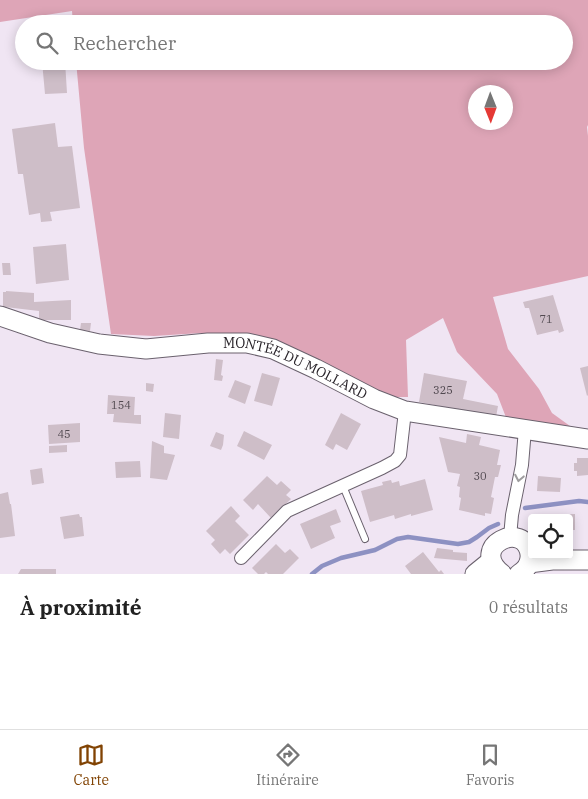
<!DOCTYPE html>
<html lang="fr">
<head>
<meta charset="utf-8">
<style>
  :root { --surface:#fff; --page:#f2f2f2; --text:#222; --muted:#767676; --line:#e0e0e0; --accent:#814303 }
  body { margin:0; font-family:"IBM Plex Serif",serif; background:var(--page); color:var(--text) }
  .controls { position:absolute; right:15px; bottom:15px; display:grid; overflow:hidden; border-radius:5px; box-shadow:0 2px 12px #0003 }
  .controls button { width:45px; height:45px; display:grid; place-items:center; padding:0; border:0; border-bottom:1px solid var(--line); background:var(--surface); color:var(--text); font:25px sans-serif }
  .compass { position:absolute; left:468px; top:85px; width:45px; height:45px; border-radius:50%; background:var(--surface); box-shadow:0 2px 12px #0003; rotate:179deg }
  .list { margin:0; padding:0; list-style:none }
  h2 { display:flex; justify-content:space-between; align-items:center; height:65px; margin:0; padding:0 20px; font-size:21px }
  h2 small { font-size:16px; font-weight:400; color:var(--muted) }
  .icon { flex:none; width:28px; height:28px; fill:none; stroke:currentColor; stroke-width:2; stroke-linecap:round; stroke-linejoin:round }
  .map { position:relative; flex:none; width:588px; height:574px; overflow:hidden }
  .search { position:absolute; background:var(--surface); box-shadow:0 2px 12px #0003; left:15px; right:15px; top:15px; height:55px; display:flex; align-items:center; gap:12px; box-sizing:border-box; padding:0 18px; border-radius:28px; color:var(--muted); font-size:19px }
  .sheet { height:155px; background:var(--surface) }
  nav { display:flex; justify-content:space-around; align-items:center; box-sizing:border-box; height:70px; border-top:1px solid var(--line); background:var(--surface); font-size:14px; color:var(--muted) }
  nav a { display:grid; justify-items:center; gap:2px }
  nav .on { color:var(--accent) }
  .map>svg:first-child { display:block }
  .green { fill:#dea5b7; fill-rule:evenodd }
  .lines { fill:none; stroke-linecap:round; stroke-linejoin:round }
  .stream { stroke:#8d91c2; stroke-width:4.5 }
  .building { fill:#cebec8 }
  .lane-casing { stroke:#6a616d; stroke-width:8 }
  .street-casing { stroke:#6a616d; stroke-width:14 }
  .secondary-casing { stroke:#6a616d; stroke-width:21 }
  .lane { stroke:#fff; stroke-width:6 }
  .street { stroke:#fff; stroke-width:12 }
  .secondary { stroke:#fff; stroke-width:19 }
  .oneway { stroke:#9e9c9e }
  .labels { text-anchor:middle; stroke-width:4; stroke-linejoin:round; paint-order:stroke }
  .number-label { font-size:11px; fill:#514950 }
  .street-label { font-size:14px; fill:#272228; stroke:#f0e5f3 }
</style>
</head>
<body>
<div class="map">
<svg width="588" height="574" viewBox="0 0 588 574">
  <rect width="100%" height="100%" fill="#f0e5f3"/>
  <path class="green" d="M0 0H588V125L587 127 588 136V276L493 297 508 349 539 389 552 413 570 426 507 420 497 394 457 352 443 318 406 340 408 397H392L257 335 201 333 154 336 111 334 84 148 76 61H564V24H73L72 11 0 22ZM476 92H506V122H476Z"/>
  <g class="lines">
    <path class="stream" d="M525 508 579 501 588 502
      M312 574 322 566 341 558 375 550 397 539 408 537 458 544 469 542 477 537 489 528 498 524"/>
  </g>
  <path class="building" d="M42 61H65L67 93 45 94Z
    M55 123 58 147 72 146 80 208 50 212 52 221 41 222 40 213 29 215 23 174H18L12 129Z
    M66 244 69 280 36 284 33 247Z
    M2 263H10L11 275H3Z
    M6 291 34 293V302L71 300V320H39V311L5 307H3V292H6Z
    M553 295 564 331 559 333 558 330 537 335 529 308H525L523 302Z
    M81 323H91L90 331 80 330Z
    M216 359 223 360 221 375 223 376 222 381 214 380Z
    M588 366V395L587 396 580 368Z
    M262 373 280 378 272 406 254 401Z
    M424 373 467 381 463 399 498 406 496 417 419 402Z
    M235 380 251 386 245 404 228 397Z
    M146 383 154 384 153 392 146 391Z
    M108 395 135 397 134 415H141V424L113 422 114 414H107Z
    M165 413 181 415 179 439 163 437Z
    M341 413 361 424 347 450 336 444 333 450 325 445Z
    M80 423V442L49 444 48 425Z
    M244 431 272 445 264 460 237 446Z
    M216 432 224 435 223 445 221 450 210 446Z
    M467 434 481 437 479 445 500 450 497 465H501L498 477H495L491 497 494 498 491 514 485 513V516L459 510 461 498 459 497 460 487 457 486 460 474 448 472 439 437 466 443Z
    M152 441 164 446V453L175 455 167 480 150 478Z
    M67 445V452L49 453V446Z
    M577 458H588V475L577 476V471H574V463H577Z
    M140 461 141 477 116 478 115 462Z
    M42 468 44 483 32 485 30 470Z
    M267 476 277 485 281 481 291 490 286 495 291 499 271 518 258 504 253 510 243 500Z
    M538 476 561 478 560 492 537 491Z
    M425 479 433 510 411 516V514L395 519 394 515 370 522 361 491 383 485 382 482 391 480 392 483 399 481 400 486Z
    M8 492 10 504H11L15 536 0 538V494Z
    M231 506 240 516 235 521 249 535 230 554 225 549 220 554 211 544 215 540 206 531Z
    M336 509 341 522 330 526 335 538 311 549 300 524Z
    M79 514 80 517H82L84 536 64 539 60 517Z
    M575 514V530H569V518H545V515Z
    M276 544 285 553 290 549 299 558 283 574H268L266 572 264 574H258L252 568Z
    M437 548 453 550V552L467 553V561L434 558Z
    M423 552 439 572 441 570 444 574H411L405 566Z
    M21 569H56V574H18Z"/>
  <g class="lines">
    <defs>
      <path id="lane" d="M343 486 365 539"/>
      <path id="street" d="M510 537 512 515 522 465 525 429
        M241 558 287 511 382 468 395 461 400 455 405 411"/>
      <g id="secondary">
        <path id="s1" d="M0 316 50 333 99 344 146 349 208 343H247L273 349 316 369 374 399 405 411 588 439"/>
        <path d="M529 563 552 560H588"/>
        <path d="M475 574 491 561"/>
        <path d="M502 574C467 546 525 519 530 554 531 563 526 570 519 574"/>
      </g>
    </defs>
    <use href="#lane" class="lane-casing"/>
    <use href="#street" class="street-casing"/>
    <use href="#secondary" class="secondary-casing"/>
    <use href="#lane" class="lane"/>
    <use href="#street" class="street"/>
    <use href="#secondary" class="secondary"/>
  </g>
  <defs><path id="oneway-chevron" d="M-2-3.5L2.5 0L-2 3.5" fill="none" stroke-width="1.6" stroke-linecap="round" stroke-linejoin="round" transform="scale(1.25)"/></defs>
  <use class="oneway" href="#oneway-chevron" transform="translate(519 478) rotate(101)"/>
  <g class="labels">
    <g class="number-label">
      <text x="546" y="323">71</text>
      <text x="443" y="394">325</text>
      <text x="121" y="409">154</text>
      <text x="64" y="438">45</text>
      <text x="480" y="480">30</text>
    </g>
    <g class="street-label">
      <text dy="5" stroke="none"><textPath href="#s1" startOffset="305">MONTÉE DU MOLLARD</textPath></text>
    </g>
  </g>
</svg>
<div class="controls">
<button><svg class="icon" aria-label="locate" viewBox="0 0 24 24"><circle cx="12" cy="12" r="6"/><path d="M12 2v4M12 18v4M2 12h4M18 12h4"/></svg></button>
</div>
<svg class="compass" viewBox="-18 -18 36 36"><path d="M0-13l5 13h-10z" fill="#e53935"/><path d="M0 13l5-13h-10z" fill="#767676"/></svg>
<div class="search"><svg class="icon" aria-label="search" viewBox="0 0 24 24"><circle cx="10" cy="10" r="6"/><path d="M15 15l6 6"/></svg>Rechercher</div>
</div>
<section class="sheet">
<h2>À proximité<small>0 résultats</small></h2>
<ul class="list">
</ul>
</section>
<nav>
<a class="on"><svg class="icon" aria-label="map" viewBox="0 0 24 24"><path d="M3 6l6-2 6 2 6-2v14l-6 2-6-2-6 2zM9 4v14M15 6v14"/></svg>Carte</a>
<a><svg class="icon" aria-label="directions" viewBox="0 0 24 24"><path d="M12 3l9 9-9 9-9-9zM9 14v-3h6M13 9l2 2-2 2"/></svg>Itinéraire</a>
<a><svg class="icon" aria-label="saved" viewBox="0 0 24 24"><path d="M7 4h10v16l-5-4-5 4z"/></svg>Favoris</a>
</nav>
</body>
</html>
